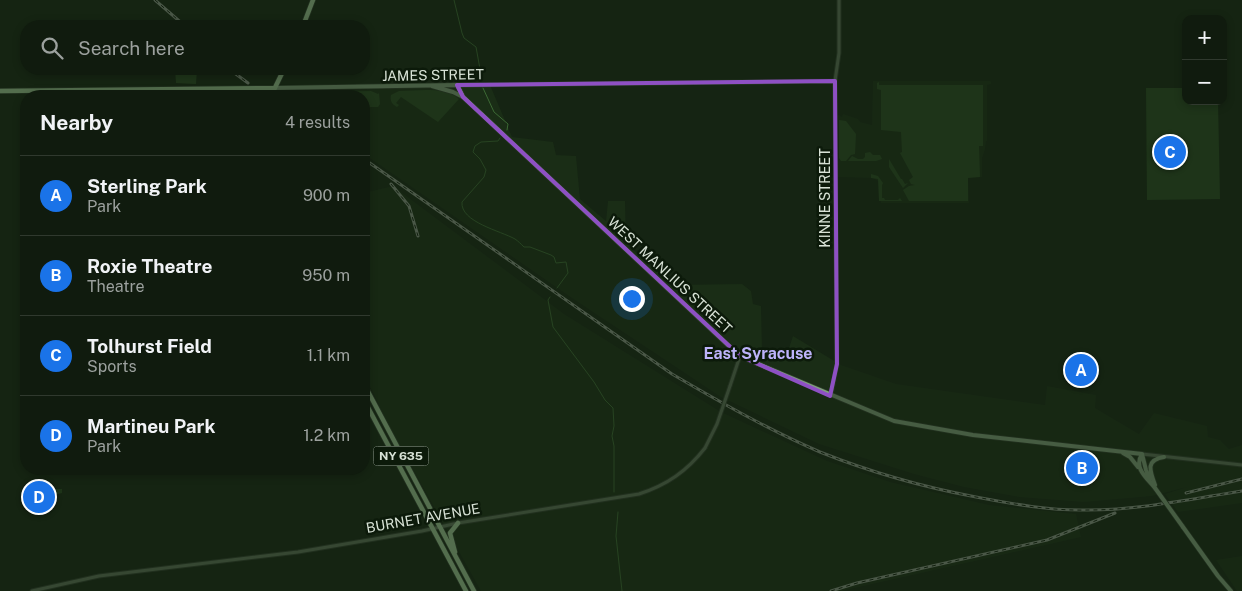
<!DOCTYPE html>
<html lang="en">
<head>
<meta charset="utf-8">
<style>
  :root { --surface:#101b0e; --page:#1e281c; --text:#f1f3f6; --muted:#9ca19e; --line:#30392e; --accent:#1a73e8 }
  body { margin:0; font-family:"Public Sans",sans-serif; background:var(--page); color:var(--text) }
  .controls { position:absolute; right:15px; top:15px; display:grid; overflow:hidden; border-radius:10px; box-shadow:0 2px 8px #0003 }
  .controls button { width:45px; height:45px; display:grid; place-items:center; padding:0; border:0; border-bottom:1px solid var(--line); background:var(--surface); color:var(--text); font:25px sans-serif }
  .you { position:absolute; left:631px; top:298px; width:18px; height:18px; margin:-12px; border:4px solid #fff; border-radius:50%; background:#1a73e8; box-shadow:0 0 0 8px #1a73e833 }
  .badge { display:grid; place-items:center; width:32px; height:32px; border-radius:50%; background:var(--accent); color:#fff; font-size:16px; font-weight:700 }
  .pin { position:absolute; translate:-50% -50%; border:2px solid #fff; box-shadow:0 1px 5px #0006 }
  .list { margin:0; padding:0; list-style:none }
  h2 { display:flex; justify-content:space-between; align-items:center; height:65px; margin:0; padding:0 20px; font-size:21px }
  h2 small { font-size:16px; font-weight:400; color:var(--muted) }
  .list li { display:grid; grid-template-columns:32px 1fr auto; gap:15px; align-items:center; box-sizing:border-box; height:80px; padding:0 20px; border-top:1px solid var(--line) }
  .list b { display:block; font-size:19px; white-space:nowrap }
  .list p { margin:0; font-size:16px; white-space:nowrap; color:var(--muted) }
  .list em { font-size:16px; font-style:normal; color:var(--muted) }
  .icon { flex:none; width:28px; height:28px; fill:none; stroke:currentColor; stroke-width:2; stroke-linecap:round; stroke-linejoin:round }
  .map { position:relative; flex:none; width:1242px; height:591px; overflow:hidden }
  .search { position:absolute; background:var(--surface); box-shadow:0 2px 8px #0003; left:20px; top:20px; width:350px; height:55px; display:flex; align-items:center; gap:12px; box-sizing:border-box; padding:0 18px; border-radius:20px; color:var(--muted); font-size:19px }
  .panel { position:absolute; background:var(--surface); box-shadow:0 2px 8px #0003; left:20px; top:90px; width:350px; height:385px; border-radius:20px }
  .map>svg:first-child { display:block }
  .built { fill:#1a2d16 }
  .green { fill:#284822 }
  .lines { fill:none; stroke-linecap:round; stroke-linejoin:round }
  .stream { stroke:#3c6934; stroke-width:1 }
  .tertiary-casing { stroke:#303f2e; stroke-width:5 }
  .secondary-casing { stroke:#303f2e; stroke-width:5.5 }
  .primary-casing { stroke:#303f2e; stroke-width:6 }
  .tertiary { stroke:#5e725a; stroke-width:3 }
  .secondary { stroke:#81a17c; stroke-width:4 }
  .primary { stroke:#9dc695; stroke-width:4.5 }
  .rail-casing { stroke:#899587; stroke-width:3 }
  .rail { stroke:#0c1a0a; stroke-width:1; stroke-dasharray:4; stroke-linecap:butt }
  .tertiary-bridge-casing { stroke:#303f2e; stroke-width:5; stroke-linecap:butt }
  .secondary-bridge-casing { stroke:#303f2e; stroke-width:5.5; stroke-linecap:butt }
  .tertiary-bridge { stroke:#5e725a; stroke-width:3 }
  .secondary-bridge { stroke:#81a17c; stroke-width:4 }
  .marked { fill:none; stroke:#8e50c4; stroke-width:4; stroke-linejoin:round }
  .labels { text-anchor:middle; stroke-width:5; stroke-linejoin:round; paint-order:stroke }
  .shield { fill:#0c1a0a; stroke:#9ba699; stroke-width:1 }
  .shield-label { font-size:12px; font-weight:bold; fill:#d8e2d6 }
  .street-label { font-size:14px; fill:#d8e2d6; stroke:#0c1a0a }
  .quarter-label { font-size:16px; font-weight:bold; fill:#bdb3fa; stroke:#0c1a0a }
</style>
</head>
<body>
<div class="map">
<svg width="1242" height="591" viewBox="0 0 1242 591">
  <rect width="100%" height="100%" fill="#152413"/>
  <path class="built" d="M148 69H173V73L148 74Z
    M873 81H990L991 82V84L987 85V141H986L985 149 982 158V177H968L969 203H881L880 182 873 178 837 177V114L842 117 843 114 858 119 860 122 872 125Z
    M490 85 512 137 553 142 556 155 576 156 580 199 606 221 608 201H625L626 243 672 285 742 284 751 291 753 304 761 306 762 349 786 357 793 336 841 365 896 384 1045 405 1047 386 1096 395 1095 408 1139 434 1154 413 1207 426 1208 437 1220 440 1229 449 1242 445V503L1178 512 1165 494 1187 487 1152 496 1084 502 1019 497 964 487 914 474 819 444 721 397 572 298 364 154V96H281L276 93Z
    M393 186 564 314 721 412 827 461 890 482 989 505 1076 514 1081 537 841 591H481L390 428 364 374V193Z
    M1242 556V591H1237L1216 560Z"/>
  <path class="green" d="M175 69H197L196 84 176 83Z
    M879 82V85H983V146H979L980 177 968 178V201H909L903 190 909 186 915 185 911 184 909 180 913 177 900 153 902 152 901 132 881 130V90L877 89V83Z
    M1146 88H1186V101H1218L1220 199 1147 200Z
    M371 91 378 94 379 93 380 104 378 107H366L364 110V96H289L280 94 288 93Z
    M399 91C418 91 444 86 459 99L438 122 401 97 396 103 399 105 397 107C391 104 390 100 391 95Z
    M839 120 846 121 856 134 855 154 851 155 846 161H841L839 158Z
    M870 152 873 155H880L882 159 876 161H848L852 156 858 159H863L865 157V153Z
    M889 159 901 179H902L905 184 908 183 903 188 889 167Z
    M871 174 878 176 883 183 882 185V198H884L885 200H898L900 198 902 201H879L878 179 871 178Z
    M1075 359 1089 360 1086 382 1073 380Z
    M31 489H62V493L32 501Z"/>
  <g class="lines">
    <path class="stream" d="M454 0 462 33 464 38 476 47 482 80
      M483 88 494 112 508 124 507 130
      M500 138 498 141 481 142 475 146 473 152 480 159 486 170 484 177 462 202C460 222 501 231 515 239 518 241 521 244 524 247H530L551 255 554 257 556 263 566 262 568 273 557 288
      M550 297 548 300 553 327 594 382 605 400 613 408 614 426 612 436 614 446V492
      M618 512 616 536 622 591"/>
    <defs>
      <path id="tertiary" d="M457 85 835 81
        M730 386 740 356
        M831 395 837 364 835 81 839 53V0
        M1142 454 1242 465
        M32 591 99 576 298 552 422 531 458 523 639 494C667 485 687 471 705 448"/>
      <path id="secondary" d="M432 86 453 92 463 97 733 350 746 359 894 421 973 435 1142 454
        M274 88 457 85 463 97
        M1123 453 1130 457 1138 467
        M1142 454C1133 468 1147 478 1155 488
        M1142 454 1146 470 1150 479
        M1155 485C1150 471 1145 460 1164 457
        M1183 527 1218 576 1231 591"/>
      <path id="primary" d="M303 26 313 0
        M0 91 274 88
        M271 96 284 69
        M364 384 474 591
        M364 400 466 591
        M455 552 450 533 458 523"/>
    </defs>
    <use href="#tertiary" class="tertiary-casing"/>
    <use href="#secondary" class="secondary-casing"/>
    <use href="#primary" class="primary-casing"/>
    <use href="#tertiary" class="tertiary"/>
    <use href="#secondary" class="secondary"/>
    <use href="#primary" class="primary"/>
    <defs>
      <path id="rail" d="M155 0 185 26
        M229 69 248 83
        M364 159 672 374C720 402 769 430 820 452 870 472 923 487 976 497 1013 504 1050 511 1088 510 1140 510 1191 499 1242 491
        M391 184 409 206 418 236
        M1186 493 1242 479
        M831 591 857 583 1047 540 1115 513"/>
    </defs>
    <use href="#rail" class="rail-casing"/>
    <use href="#rail" class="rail"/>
    <defs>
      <path id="tertiary-bridge" d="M705 448 717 424 730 386"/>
      <path id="secondary-bridge" d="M1155 488 1183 527"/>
    </defs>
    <use href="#tertiary-bridge" class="tertiary-bridge-casing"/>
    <use href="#secondary-bridge" class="secondary-bridge-casing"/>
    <use href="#tertiary-bridge" class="tertiary-bridge"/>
    <use href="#secondary-bridge" class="secondary-bridge"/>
  </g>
  <path d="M0 0H1242V591H0ZM835 81 837 364 830 396 740 356 463 97 457 85Z" fill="#152413" fill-opacity=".55" fill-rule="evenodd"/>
  <path class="marked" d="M835 81 837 364 830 396 740 356 463 97 457 85Z"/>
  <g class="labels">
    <rect class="shield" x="373.5" y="446.5" width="55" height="19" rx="4"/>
    <g class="shield-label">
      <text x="401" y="460">NY 635</text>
    </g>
    <g class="street-label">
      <text transform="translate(433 75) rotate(-1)" y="5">JAMES STREET</text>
      <text transform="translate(825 198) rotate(-90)" y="5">KINNE STREET</text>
      <text transform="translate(670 275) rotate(43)" y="5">WEST MANLIUS STREET</text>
      <text transform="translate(423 518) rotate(-10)" y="5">BURNET AVENUE</text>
    </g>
    <g class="quarter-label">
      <text x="758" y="359">East Syracuse</text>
    </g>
  </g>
</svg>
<div class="controls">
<button>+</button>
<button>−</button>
</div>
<div class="you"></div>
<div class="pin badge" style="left:1081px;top:370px">A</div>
<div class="pin badge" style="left:1082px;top:468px">B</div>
<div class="pin badge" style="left:1170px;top:152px">C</div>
<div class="pin badge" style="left:39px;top:497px">D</div>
<div class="search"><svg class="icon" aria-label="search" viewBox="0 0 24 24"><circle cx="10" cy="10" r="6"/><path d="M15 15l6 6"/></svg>Search here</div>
<section class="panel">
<h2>Nearby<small>4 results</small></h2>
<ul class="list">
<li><span class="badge">A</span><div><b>Sterling Park</b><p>Park</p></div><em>900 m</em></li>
<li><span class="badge">B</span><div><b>Roxie Theatre</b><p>Theatre</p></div><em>950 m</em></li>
<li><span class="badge">C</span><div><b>Tolhurst Field</b><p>Sports</p></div><em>1.1 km</em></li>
<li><span class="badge">D</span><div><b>Martineu Park</b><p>Park</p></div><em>1.2 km</em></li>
</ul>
</section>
</div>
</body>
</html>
